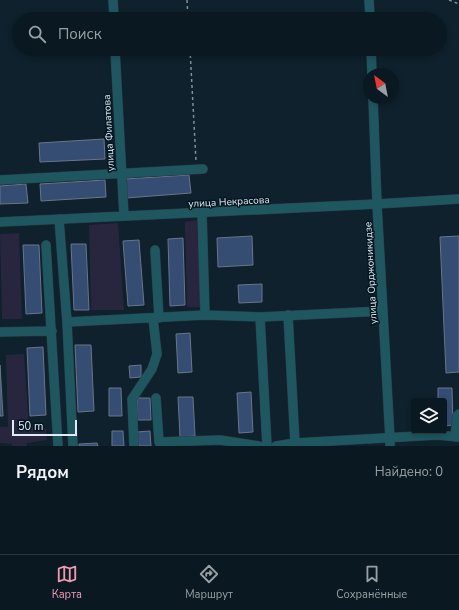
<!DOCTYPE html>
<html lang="ru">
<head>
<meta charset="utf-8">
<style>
  :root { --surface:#0a1921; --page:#18262e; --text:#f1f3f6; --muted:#99a0a5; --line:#2a383f; --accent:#f19ab3 }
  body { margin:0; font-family:"Nunito Sans",sans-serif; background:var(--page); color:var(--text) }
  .controls { position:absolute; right:12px; bottom:12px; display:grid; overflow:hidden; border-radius:4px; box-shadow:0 2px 6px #0003 }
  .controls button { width:36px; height:36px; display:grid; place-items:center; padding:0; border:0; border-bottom:1px solid var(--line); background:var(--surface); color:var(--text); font:20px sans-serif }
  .compass { position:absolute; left:363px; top:68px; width:36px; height:36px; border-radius:50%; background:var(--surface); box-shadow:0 2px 6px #0003; rotate:328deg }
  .scale { position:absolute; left:12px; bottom:10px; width:65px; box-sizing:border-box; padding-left:4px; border:2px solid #e0ecf3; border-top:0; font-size:11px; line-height:14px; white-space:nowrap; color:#e0ecf3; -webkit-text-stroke:3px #051722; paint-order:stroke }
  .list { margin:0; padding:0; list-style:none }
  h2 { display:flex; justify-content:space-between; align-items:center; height:52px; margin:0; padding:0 16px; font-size:17px }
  h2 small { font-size:13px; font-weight:400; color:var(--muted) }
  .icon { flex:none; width:22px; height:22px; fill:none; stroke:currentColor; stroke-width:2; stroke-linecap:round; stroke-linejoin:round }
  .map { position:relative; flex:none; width:459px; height:446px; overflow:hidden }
  .search { position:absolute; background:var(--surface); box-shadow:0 2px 6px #0003; left:12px; right:12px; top:12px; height:44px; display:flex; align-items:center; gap:10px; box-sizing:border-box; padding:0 14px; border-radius:22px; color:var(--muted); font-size:15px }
  .sheet { height:108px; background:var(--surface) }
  nav { display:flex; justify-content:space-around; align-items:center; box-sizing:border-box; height:56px; border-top:1px solid var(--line); background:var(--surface); font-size:11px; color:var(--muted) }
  nav a { display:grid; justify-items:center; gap:2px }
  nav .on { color:var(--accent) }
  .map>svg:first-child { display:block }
  .green { fill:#28263f }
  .building { fill:#354c73; stroke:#6a7588 }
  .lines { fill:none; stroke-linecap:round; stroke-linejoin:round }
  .minor-casing { stroke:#2b3d48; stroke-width:10 }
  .path { stroke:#819099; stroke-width:1.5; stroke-dasharray:3 3; stroke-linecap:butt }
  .minor { stroke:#1f5761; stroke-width:9 }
  .labels { text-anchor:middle; stroke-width:3; stroke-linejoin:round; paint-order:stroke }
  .street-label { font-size:10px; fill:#e0ecf3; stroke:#051722 }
</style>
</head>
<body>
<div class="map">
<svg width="459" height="446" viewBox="0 0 459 446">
  <rect width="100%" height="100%" fill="#0e212c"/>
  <path class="green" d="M197 220 201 307H187L185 222Z
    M118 223 124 310H91L89 225Z
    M19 233 22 319H2L0 234Z
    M24 354 29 427 46 429 47 440 27 443V446H12V444L0 443V427H8L6 355Z"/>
  <path class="building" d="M104 139 105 159 40 162 39 143Z
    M189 175 191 193 126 198 125 179Z
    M105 180 106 197 41 201 40 184Z
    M26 184 28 203 0 204V186Z
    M252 236 253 265 218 267 217 238Z
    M459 236V372L446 373 440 237Z
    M183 238 185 305 170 306 168 239Z
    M139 240 144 305 128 306 123 241Z
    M71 244H86L89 310H74Z
    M23 245H39L42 313 26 314Z
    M262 284V302L239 303 238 285Z
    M190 333 192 372 178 373 176 334Z
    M75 345H91L94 411 78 412Z
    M43 347 46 415 30 416 27 348Z
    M0 365 3 416H0Z
    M141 365V377L130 378 129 366Z
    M109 388H121L122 416H109Z
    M438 388H452L453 425 444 426V401H438Z
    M251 392 253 432 239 433 237 393Z
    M178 397H193L195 436 180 437Z
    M137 398H150L151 420H137Z
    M112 431H123L124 446H112Z
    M150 431 151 446H139L137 432Z
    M97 443 98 446H79V444Z"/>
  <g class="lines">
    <defs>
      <path id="minor" d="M113 0 114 19
        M369 0 370 19
        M115 49 124 216
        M371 49 372 74
        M373 98 377 204 390 439V446
        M0 180 203 169
        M202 213 205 315
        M59 219 67 322 73 446
        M0 222 377 204 459 199
        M46 245 58 446
        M155 250 159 318
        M288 315 295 443
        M260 317 267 446
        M67 322 205 315 260 317 383 311
        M0 332 52 331
        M156 398 159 442 220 440 259 446
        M455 437 457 416 459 414
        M134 446 132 399 152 369 157 354 153 318
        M276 446 295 443 437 435 459 437"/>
    </defs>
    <use href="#minor" class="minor-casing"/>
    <path class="path" d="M187 0 188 19
      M449 0 459 4
      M190 49 196 161"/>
    <use href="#minor" class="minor"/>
  </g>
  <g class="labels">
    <g class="street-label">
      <text transform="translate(108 133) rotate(-93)" y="4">улица Филатова</text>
      <text transform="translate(229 201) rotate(-3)" y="4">улица Некрасова</text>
      <text transform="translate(370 273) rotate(-93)" y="4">улица Орджоникидзе</text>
    </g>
  </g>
</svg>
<div class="controls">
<button><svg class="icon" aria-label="layers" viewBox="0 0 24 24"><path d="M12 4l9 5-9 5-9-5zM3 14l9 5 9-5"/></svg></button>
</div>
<svg class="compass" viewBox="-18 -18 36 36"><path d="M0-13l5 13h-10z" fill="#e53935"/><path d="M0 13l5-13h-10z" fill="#99a0a5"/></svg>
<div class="scale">50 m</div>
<div class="search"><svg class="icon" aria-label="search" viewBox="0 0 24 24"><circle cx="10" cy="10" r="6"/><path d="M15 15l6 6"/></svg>Поиск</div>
</div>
<section class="sheet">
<h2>Рядом<small>Найдено: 0</small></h2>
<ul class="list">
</ul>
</section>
<nav>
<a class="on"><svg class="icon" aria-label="map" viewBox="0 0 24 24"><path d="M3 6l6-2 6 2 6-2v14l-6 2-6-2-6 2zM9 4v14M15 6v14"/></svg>Карта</a>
<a><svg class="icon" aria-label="directions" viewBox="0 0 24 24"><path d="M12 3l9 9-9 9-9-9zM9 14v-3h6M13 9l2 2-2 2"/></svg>Маршрут</a>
<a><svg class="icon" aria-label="saved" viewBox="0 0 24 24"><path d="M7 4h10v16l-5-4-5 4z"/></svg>Сохранённые</a>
</nav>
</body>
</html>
